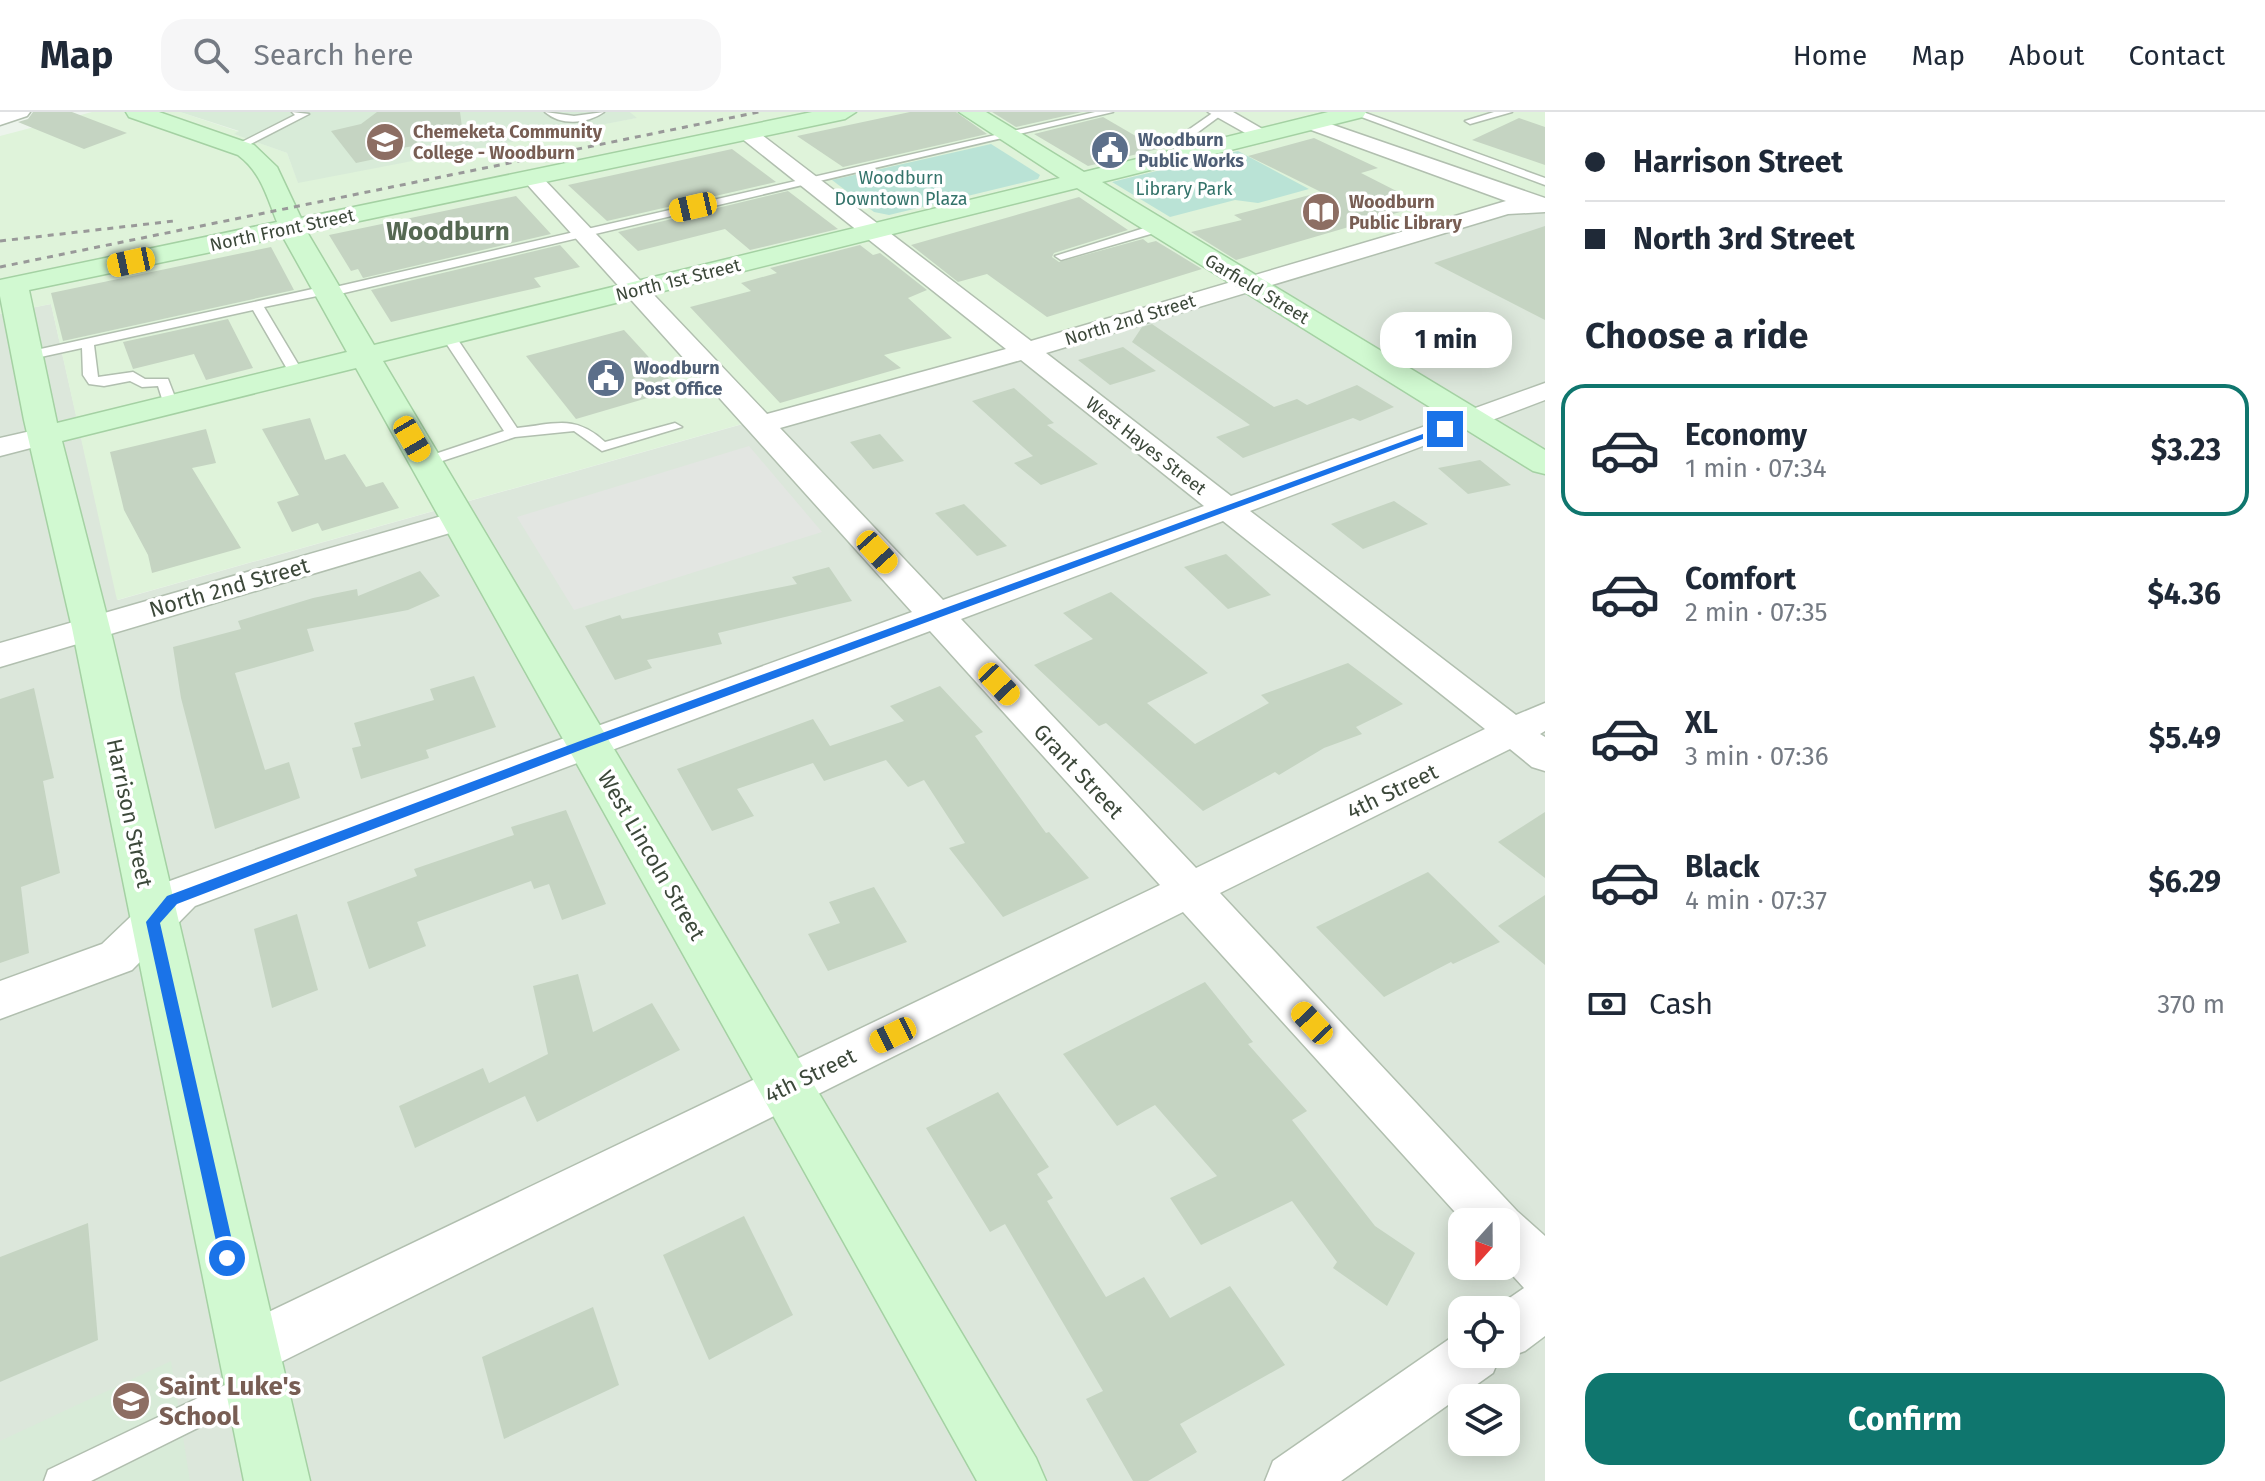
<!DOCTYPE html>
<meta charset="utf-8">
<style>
:root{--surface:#fff;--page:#f6f6f7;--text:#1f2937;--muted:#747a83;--line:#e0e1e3;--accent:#0f766e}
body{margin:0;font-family:"Fira Sans",sans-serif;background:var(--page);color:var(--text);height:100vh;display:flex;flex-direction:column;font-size:30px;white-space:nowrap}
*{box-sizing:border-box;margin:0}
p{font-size:26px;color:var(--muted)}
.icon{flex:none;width:44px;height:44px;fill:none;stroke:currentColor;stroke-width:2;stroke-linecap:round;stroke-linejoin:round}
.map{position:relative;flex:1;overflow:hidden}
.details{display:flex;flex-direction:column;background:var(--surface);width:720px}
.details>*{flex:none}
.guide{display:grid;align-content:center;height:176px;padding:0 40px;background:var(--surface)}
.needle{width:52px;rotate:201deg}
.controls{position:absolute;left:1448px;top:1096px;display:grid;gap:16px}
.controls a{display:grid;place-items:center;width:72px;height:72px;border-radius:16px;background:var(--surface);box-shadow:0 4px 20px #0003;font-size:40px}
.end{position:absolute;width:36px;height:36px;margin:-18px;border:10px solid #1a73e8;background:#fff;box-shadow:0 0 0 4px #fff}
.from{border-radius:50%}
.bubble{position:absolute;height:56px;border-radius:24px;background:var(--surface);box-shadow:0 4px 20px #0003;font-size:26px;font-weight:700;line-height:56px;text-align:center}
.car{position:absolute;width:24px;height:48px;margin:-24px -12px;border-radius:10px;box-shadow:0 0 6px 2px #0007;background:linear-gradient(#f5c518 24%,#345 0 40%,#f5c518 0 76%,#345 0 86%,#f5c518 0)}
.guide b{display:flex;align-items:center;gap:28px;height:76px;font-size:30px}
.guide b+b{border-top:2px solid var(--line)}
.guide i{width:20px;height:20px;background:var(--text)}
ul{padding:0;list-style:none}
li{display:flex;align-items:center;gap:24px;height:132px;margin:0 16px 12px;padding:0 24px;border:4px solid transparent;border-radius:24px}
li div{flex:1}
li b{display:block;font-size:30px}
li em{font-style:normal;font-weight:700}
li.selected{border-color:var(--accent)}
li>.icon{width:72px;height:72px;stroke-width:1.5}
h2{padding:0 40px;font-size:36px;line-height:96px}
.pay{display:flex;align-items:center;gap:20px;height:88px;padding:0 40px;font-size:30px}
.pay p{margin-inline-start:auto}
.cta{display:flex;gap:16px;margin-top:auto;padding:16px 40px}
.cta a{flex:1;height:92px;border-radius:24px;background:var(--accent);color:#fff;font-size:32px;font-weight:700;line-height:92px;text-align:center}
header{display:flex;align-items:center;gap:48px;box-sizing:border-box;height:112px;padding:0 40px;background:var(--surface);border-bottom:2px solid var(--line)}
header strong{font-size:38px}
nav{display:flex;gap:44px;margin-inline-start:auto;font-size:28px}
.search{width:560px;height:72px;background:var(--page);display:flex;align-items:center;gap:20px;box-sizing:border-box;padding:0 28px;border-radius:24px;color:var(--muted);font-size:30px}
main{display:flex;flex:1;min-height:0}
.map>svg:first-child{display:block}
.residential{fill:#dce7db;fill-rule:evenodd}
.commercial{fill:#dff3da}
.education{fill:#d8ebd8}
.green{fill:#bae3d6}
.parking{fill:#e3e6e2}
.building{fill:#c5d4c2}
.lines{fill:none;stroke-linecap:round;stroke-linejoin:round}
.lane-casing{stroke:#b1bfaf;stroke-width:3}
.street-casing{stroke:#b1bfaf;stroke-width:3}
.secondary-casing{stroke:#a4d1a3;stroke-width:3}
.lane{fill:#fff;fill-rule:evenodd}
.street{fill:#fff;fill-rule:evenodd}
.secondary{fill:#d1f9d1;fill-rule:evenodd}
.rail{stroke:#999;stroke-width:3;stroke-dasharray:6 6;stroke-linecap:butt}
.route{fill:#1a73e8}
.labels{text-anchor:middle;stroke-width:7;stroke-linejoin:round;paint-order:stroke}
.far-education-label{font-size:18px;font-weight:bold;fill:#785e54;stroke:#fff;text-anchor:start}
.far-service-label{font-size:18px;font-weight:bold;fill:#4e5e75;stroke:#fff;text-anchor:start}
.far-park-label{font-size:18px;fill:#33736a;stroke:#fff}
.far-street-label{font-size:18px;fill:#3c483a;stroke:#fff}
.street-label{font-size:22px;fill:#3c483a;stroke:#fff}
.far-district-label{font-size:26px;font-weight:bold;fill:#566953;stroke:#fff}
.near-education-label{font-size:26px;font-weight:bold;fill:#785e54;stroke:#fff;text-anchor:start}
</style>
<header>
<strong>Map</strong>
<div class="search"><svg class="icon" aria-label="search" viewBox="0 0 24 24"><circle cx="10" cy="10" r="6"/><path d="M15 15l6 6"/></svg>Search here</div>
<nav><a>Home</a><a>Map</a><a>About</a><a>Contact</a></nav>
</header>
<main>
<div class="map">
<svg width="1545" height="1369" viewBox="0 0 1545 1369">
<rect width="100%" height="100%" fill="#ecf4ec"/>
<path class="residential" d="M1545,86V1369H0V202L51,192L118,488ZM1462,1110H1506V1154H1462ZM1462,1198H1506V1242H1462ZM1462,1286H1506V1330H1462Z"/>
<polygon class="commercial" points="92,0 180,0 240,20 235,22 287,41 298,70 636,6 630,0 1545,0 1545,86 117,488 51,192 0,202 0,24"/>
<g class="education">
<polygon points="180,0 630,0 637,6 298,71 287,41 234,22 239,19"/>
<polygon points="171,1249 190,1369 0,1369 0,1329"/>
</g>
<g class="green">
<polygon points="991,32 1040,63 1038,67 889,103 874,100 832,68"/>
<polygon points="1238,39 1309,77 1258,91 1235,88 1170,105 1112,70"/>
</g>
<polygon class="parking" points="749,334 822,420 574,498 517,405"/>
<g class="building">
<polygon points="33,0 72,0 127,21 84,37 18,10 28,7"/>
<polygon points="377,0 460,0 462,15 413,24 419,33 391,38 394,43 356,51 331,19 361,12"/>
<polygon points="910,0 956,0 987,22 843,55 797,24"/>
<polygon points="992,0 1082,0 1016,15"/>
<polygon points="1103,5 1158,37 1088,54 1034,22"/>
<polygon points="1519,6 1545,15 1545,53 1472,28"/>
<polygon points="1314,26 1378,56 1361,61 1424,93 1236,148 1191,120 1242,108 1234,103 1321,80 1248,44"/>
<polygon points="732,37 776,70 607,109 568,73"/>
<polygon points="788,79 838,117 750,138 725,117 638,139 618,120"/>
<polygon points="516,84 551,122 363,166 358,157 351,159 329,123"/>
<polygon points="1079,85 1128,118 1054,141 1052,145 1059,150 1143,127 1148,131 1156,129 1202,157 1047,205 987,162 958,170 911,133"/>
<polygon points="1545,114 1545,208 1434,151"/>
<polygon points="560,133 580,155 534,166 541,175 510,182 391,210 371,178"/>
<polygon points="860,133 873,143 880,141 927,178 908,186 952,226 884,243 901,256 780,291 690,195 751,179 741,171 777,161 770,156"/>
<polygon points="271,135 294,178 63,229 51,181"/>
<polygon points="228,207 253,256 206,268 194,242 133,257 123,230"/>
<polygon points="1152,212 1274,295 1297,287 1307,293 1357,273 1394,295 1360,309 1353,306 1243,346 1216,325 1250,313 1132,230 1142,215"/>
<polygon points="624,218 678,277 576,307 526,244"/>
<polygon points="1123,235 1156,259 1110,273 1078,248"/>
<polygon points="1014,276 1054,311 1047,313 1098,352 1041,373 1014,351 1033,344 972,289"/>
<polygon points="310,306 325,348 345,342 366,375 383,370 399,396 322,419 318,411 292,420 277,390 299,383 262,317"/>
<polygon points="206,317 216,351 192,356 241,436 152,461 148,443 124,398 110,340"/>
<polygon points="880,322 904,349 873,357 850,330"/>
<polygon points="1480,348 1511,373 1468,382 1438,356"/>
<polygon points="1394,389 1428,412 1363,437 1331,412"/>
<polygon points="964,392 1007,434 977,444 935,401"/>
<polygon points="1226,442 1271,483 1228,497 1184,455"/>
<polygon points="829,455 852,489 718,521 722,532 647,548 652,556 615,568 585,514 620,503 622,507 797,472 792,465"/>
<polygon points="420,459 440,484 408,498 307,517 314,539 235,561 265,658 289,650 300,686 215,717 181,586 173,535 241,517 238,509 313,486 357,477 358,484"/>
<polygon points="1111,480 1208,561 1147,591 1195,632 1269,591 1261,583 1348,551 1403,592 1356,615 1362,622 1324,636 1279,663 1275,660 1203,699 1106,611 1099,614 1034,553 1093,527 1063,501"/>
<polygon points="474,564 496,615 426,638 429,646 361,667 352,636 361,634 354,611 434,588 430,577"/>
<polygon points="940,574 983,620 975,624 1046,721 1049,720 1089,766 1003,805 949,736 965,731 924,668 908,675 886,648 824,669 813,651 737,677 754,704 712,719 677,657 813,607 830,634 904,609 890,594"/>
<polygon points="34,576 54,666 43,669 60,761 21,775 29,841 0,851 0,587"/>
<polygon points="566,698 606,792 562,808 549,772 534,777 531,769 417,810 426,834 369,857 347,790 417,764 414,757 514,723 511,715"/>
<polygon points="1545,700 1545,766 1498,730"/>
<polygon points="1428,760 1500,830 1453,852 1451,850 1384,885 1316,815"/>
<polygon points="874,775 907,830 828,859 808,822 840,811 829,790"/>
<polygon points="1545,783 1545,853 1498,814"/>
<polygon points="297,802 318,878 272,896 254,817"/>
<polygon points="578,862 593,920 652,891 680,938 537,1010 525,984 415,1036 399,994 483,956 489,971 548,942 533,874"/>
<polygon points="1205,870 1253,930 1248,932 1307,999 1292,1008 1375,1114 1415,1141 1387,1194 1333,1156 1337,1150 1292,1089 1201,1133 1170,1086 1217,1064 1155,993 1117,1014 1063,942"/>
<polygon points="998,980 1049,1055 1037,1062 1053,1086 1047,1089 1106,1185 1144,1165 1170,1206 1230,1174 1285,1253 1180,1312 1197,1340 1148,1369 1133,1369 1086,1287 1103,1279 1005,1112 990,1120 926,1016"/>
<polygon points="744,1104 793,1203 709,1248 663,1143"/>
<polygon points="88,1111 98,1228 0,1270 0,1145"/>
<polygon points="593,1195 619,1273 504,1327 482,1245"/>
</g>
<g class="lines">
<g class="lane-casing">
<g id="lane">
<polygon points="292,0 309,2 241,37 232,35 295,3"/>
<path d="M545,0L574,4L604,0C587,12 561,14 545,0Z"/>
<polygon points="1095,0 1113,0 327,185 322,183 264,195 304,262 297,266 290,262 253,198 94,233 98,265 133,260 145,267 168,267 178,293 171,297 164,293 158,274 142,275 130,269 104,274 89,272 83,263 82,236 27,248 20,244 27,240 326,174 331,176"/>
<polygon points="1214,0 1224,1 1182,32 1191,40 1191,44 1183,44 1171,34 1171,30"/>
<polygon points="1348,0 1363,0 1545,66 1545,73"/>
<polygon points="1494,0 1512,0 1470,12 1465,9"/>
<polygon points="1157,112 1163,116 1161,119 1061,148 1055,144"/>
<path d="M449,221L454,222L517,316C555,312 575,302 605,330L675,311L682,315L602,339L574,319L515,325L430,353H420V347L504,319L442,225Z"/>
<polygon points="252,1260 262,1264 266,1274 262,1284 91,1369 44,1369 48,1358"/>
</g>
</g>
<g class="street-casing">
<g id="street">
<polygon points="0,0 30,0 27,4 0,13"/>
<polygon points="1208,0 1233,0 1273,23 1270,27 1256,27"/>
<path d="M1310,5L1545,86V100L1508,102L1046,241L1231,384L1545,271V288L1250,399L1516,603L1545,591V619L1540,622L1545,625V659L1532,655L1510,637L1220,781L1517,1099L1545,1124V1224L1525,1239L1506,1246L1500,1244L1493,1261L1341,1369H1265L1273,1349L1455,1223L1462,1220V1242H1506V1198H1492L1524,1176L1504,1154L1506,1110H1464L1183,800L267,1257L248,1265L229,1257L221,1238L229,1219L1160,773L930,519L195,794L132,858L0,907V869L102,832L167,770L912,500L525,70L521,66L525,62H539L767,302L1006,237L740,25L737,21L740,17H754L1031,229L1506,89L1303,15L1300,11L1303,7ZM1021,248L1204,394L943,488L780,316ZM1223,409L1485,617L1196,756L961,507Z"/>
<polygon points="44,316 54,318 58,324 54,330 0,344 0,326"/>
<polygon points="459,399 470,401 474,408 470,415 0,555 0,531"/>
</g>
</g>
<g class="secondary-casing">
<path id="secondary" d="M126,0H159L254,33L277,55L301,106L812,0H856L845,7L307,120L374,233L1060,66L959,0H986L1084,60L1328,0H1366L1363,5L1102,70L1545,338V362L1533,359L1077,76L383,249L1036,1346L1046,1369H977L356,256L62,329L110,516L310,1369H244L72,516L24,308L0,184V168L277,110C267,85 261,60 238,43L129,5ZM283,125L347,240L57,311L29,178Z"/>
</g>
<use href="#lane" class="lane"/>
<use href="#street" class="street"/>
<use href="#secondary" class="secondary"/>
<g class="rail">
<polyline points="0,129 174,109"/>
<polyline points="0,155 759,0"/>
</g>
</g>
<polygon class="route" points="1442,315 1450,317 591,634 177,792 160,811 236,1146 234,1152 227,1155 221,1152 146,810 167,784 583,628"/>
<defs>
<g id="university-disc" transform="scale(2)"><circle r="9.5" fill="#8d6e63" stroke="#fff"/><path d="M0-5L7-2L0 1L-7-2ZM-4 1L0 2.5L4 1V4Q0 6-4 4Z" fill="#fff"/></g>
<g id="civic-disc" transform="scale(2)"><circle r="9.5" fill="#5c6f8a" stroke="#fff"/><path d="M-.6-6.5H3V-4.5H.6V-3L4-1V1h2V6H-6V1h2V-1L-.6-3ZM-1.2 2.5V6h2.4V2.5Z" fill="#fff"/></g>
<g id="library-disc" transform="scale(2)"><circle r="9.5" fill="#8d6e63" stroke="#fff"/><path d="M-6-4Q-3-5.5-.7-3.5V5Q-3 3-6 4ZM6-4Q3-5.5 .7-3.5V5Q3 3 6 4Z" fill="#fff"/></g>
<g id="school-disc" transform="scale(2)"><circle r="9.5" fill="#8d6e63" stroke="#fff"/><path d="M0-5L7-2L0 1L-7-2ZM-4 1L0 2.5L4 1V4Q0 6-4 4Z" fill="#fff"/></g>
</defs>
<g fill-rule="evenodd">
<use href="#university-disc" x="385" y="30"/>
<use href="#civic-disc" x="1110" y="38"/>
<use href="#library-disc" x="1321" y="100"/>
<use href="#civic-disc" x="606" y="266"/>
<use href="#school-disc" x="131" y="1289"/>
</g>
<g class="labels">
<g class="far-education-label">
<text x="413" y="26">Chemeketa Community<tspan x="413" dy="21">College - Woodburn</tspan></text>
<text x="1349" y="96">Woodburn<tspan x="1349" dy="21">Public Library</tspan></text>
</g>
<g class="far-service-label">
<text x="1138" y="34">Woodburn<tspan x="1138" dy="21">Public Works</tspan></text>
<text x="634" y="262">Woodburn<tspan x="634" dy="21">Post Office</tspan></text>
</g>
<g class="far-park-label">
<text x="901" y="72">Woodburn<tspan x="901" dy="21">Downtown Plaza</tspan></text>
<text x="1184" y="83">Library Park</text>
</g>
<g class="far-street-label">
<text transform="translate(282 118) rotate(-12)" y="6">North Front Street</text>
<text transform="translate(678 168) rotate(-14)" y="6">North 1st Street</text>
<text transform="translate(1257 177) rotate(31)" y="6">Garfield Street</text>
<text transform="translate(1130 208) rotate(-17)" y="6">North 2nd Street</text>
<text transform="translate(1146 334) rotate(38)" y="6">West Hayes Street</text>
</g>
<g class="street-label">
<text transform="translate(229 475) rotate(-16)" y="8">North 2nd Street</text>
<text transform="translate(1079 659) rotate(47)" y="8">Grant Street</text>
<text transform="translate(1392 679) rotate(-26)" y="8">4th Street</text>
<text transform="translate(130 701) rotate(78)" y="8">Harrison Street</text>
<text transform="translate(652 743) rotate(60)" y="8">West Lincoln Street</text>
<text transform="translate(810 963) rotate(-26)" y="8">4th Street</text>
</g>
<g class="far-district-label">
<text x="448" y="128">Woodburn</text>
</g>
<g class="near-education-label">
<text x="159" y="1283">Saint Luke's<tspan x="159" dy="30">School</tspan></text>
</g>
</g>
</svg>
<div class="controls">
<a><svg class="needle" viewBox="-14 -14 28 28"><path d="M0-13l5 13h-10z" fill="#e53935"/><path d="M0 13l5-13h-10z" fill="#747a83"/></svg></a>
<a><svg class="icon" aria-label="locate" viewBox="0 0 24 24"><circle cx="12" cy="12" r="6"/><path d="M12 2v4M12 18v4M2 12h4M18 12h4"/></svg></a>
<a><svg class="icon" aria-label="layers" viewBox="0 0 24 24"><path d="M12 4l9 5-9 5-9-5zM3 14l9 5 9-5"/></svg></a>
</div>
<i class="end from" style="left:227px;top:1146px"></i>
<i class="end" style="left:1445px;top:317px"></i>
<div class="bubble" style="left:1380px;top:200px;width:132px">1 min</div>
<i class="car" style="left:693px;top:95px;rotate:257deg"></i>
<i class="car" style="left:131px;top:150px;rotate:258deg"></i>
<i class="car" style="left:412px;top:327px;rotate:150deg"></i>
<i class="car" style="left:877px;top:440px;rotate:138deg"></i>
<i class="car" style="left:999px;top:572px;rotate:137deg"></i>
<i class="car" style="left:1312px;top:911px;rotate:317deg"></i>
<i class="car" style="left:893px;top:923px;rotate:244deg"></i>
</div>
<section class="details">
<div class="guide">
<b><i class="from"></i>Harrison Street</b>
<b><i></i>North 3rd Street</b>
</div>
<h2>Choose a ride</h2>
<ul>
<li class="selected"><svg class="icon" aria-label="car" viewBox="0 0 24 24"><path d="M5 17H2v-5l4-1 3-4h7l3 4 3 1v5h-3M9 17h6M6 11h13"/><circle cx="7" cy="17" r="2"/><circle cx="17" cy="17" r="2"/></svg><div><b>Economy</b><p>1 min · 07:34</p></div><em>$3.23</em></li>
<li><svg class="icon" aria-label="car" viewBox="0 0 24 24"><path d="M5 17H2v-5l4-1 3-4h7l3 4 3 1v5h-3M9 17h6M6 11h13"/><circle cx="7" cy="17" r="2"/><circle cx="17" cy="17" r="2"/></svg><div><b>Comfort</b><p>2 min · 07:35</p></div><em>$4.36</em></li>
<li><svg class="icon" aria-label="car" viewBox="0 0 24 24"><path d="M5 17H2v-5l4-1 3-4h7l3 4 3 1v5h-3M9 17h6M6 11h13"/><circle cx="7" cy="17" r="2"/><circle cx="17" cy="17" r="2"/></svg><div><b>XL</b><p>3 min · 07:36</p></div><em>$5.49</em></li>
<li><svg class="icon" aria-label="car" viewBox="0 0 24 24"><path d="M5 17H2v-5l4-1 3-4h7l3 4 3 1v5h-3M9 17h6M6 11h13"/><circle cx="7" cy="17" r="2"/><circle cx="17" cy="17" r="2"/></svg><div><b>Black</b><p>4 min · 07:37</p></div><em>$6.29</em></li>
</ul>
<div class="pay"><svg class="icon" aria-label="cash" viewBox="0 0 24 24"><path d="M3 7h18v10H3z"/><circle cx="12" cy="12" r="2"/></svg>Cash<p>370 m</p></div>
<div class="cta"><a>Confirm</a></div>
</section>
</main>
